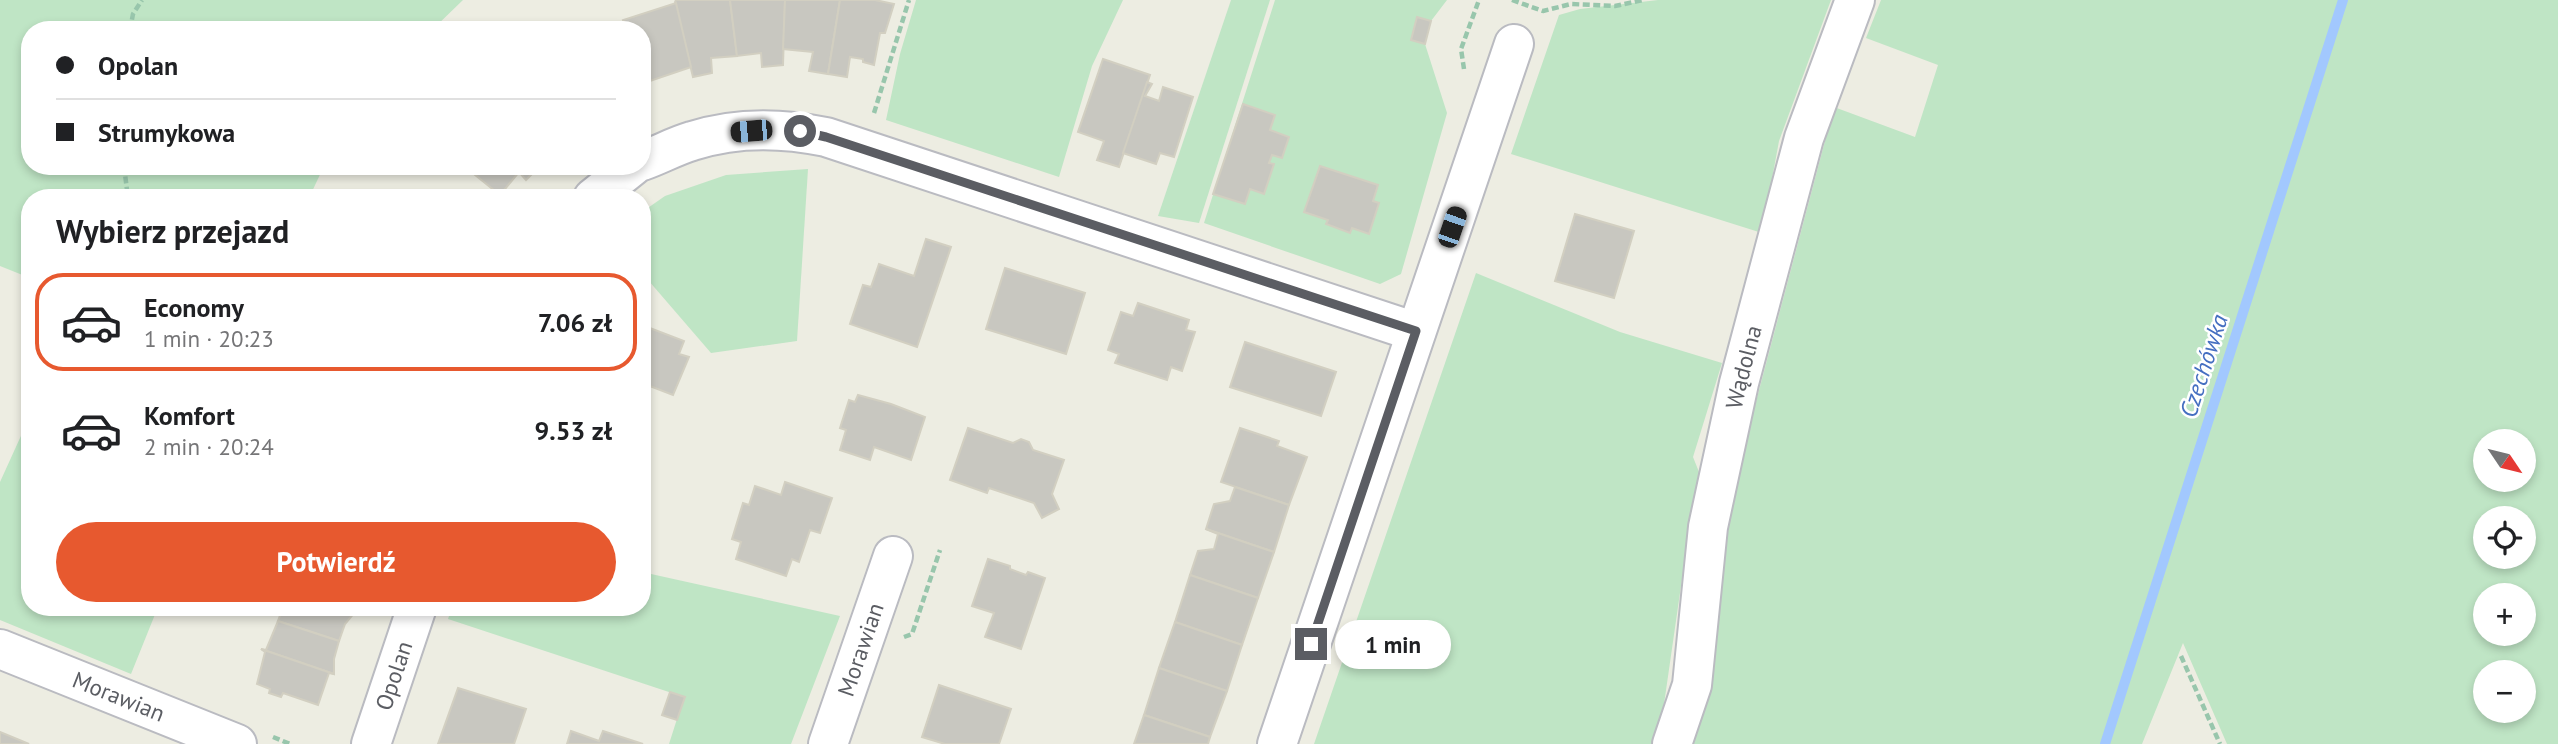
<!DOCTYPE html>
<html lang="pl">
<meta charset="utf-8">
<style>
:root{--surface:#fff;--page:#f6f6f6;--text:#202124;--muted:#757577;--line:#e0e0e0;--accent:#e7592f}
body{margin:0;font-family:"PT Sans",sans-serif;background:var(--page);color:var(--text);height:100vh;display:flex;flex-direction:column;font-size:26px;white-space:nowrap}
*{box-sizing:border-box;margin:0}
p{font-size:23px;color:var(--muted)}
.icon{flex:none;width:38px;height:38px;fill:none;stroke:currentColor;stroke-width:2;stroke-linecap:round;stroke-linejoin:round}
.map{position:relative;flex:1;overflow:hidden}
.drawer{position:absolute;left:21px;top:189px;width:630px;height:427px;display:flex;flex-direction:column;background:var(--surface);border-radius:28px;box-shadow:0 4px 10px #0003}
.drawer>*{flex:none}
.banner{position:absolute;left:21px;top:21px;width:630px;height:154px;border-radius:28px;box-shadow:0 4px 10px #0003;display:grid;align-content:center;height:154px;padding:0 35px;background:var(--surface)}
.needle{width:46px;rotate:125deg}
.tools{position:absolute;left:2473px;top:429px;display:grid;gap:14px}
.tools a{display:grid;place-items:center;width:63px;height:63px;border-radius:50%;background:var(--surface);box-shadow:0 4px 10px #0003;font-size:35px}
.end{position:absolute;width:32px;height:32px;margin:-16px;border:9px solid #5b5d63;background:#fff;box-shadow:0 0 0 4px #fff}
.from{border-radius:50%}
.bubble{position:absolute;height:49px;border-radius:24px;background:var(--surface);box-shadow:0 4px 10px #0003;font-size:23px;font-weight:700;line-height:49px;text-align:center}
.car{position:absolute;width:21px;height:42px;margin:-21px -10px;border-radius:9px;box-shadow:0 0 5px 2px #0007;background:linear-gradient(#222 24%,#8ab4d8 0 40%,#222 0 76%,#8ab4d8 0 86%,#222 0)}
.banner b{display:flex;align-items:center;gap:24px;height:66px;font-size:26px}
.banner b+b{border-top:2px solid var(--line)}
.banner i{width:18px;height:18px;background:var(--text)}
ul{padding:0;list-style:none}
li{display:flex;align-items:center;gap:21px;height:98px;margin:0 14px 10px;padding:0 21px;border:4px solid transparent;border-radius:28px}
li div{flex:1}
li b{display:block;font-size:26px}
li em{font-style:normal;font-weight:700}
li.selected{border-color:var(--accent)}
li>.icon{width:63px;height:63px;stroke-width:1.5}
h2{padding:0 35px;font-size:32px;line-height:84px}
.primary-button{display:flex;gap:14px;margin-top:auto;padding:14px 35px}
.primary-button a{flex:1;height:80px;border-radius:42px;background:var(--accent);color:#fff;font-size:28px;font-weight:700;line-height:80px;text-align:center}
.map>svg:first-child{display:block}
.green{fill:#bfe5c5;fill-rule:evenodd}
.lines{fill:none;stroke-linecap:round;stroke-linejoin:round}
.stream{stroke:#a2c8fe;stroke-width:10}
.building{fill:#c8c7c0;stroke:#d2cfc1;stroke-width:2}
.minor-casing{stroke:#babbc1;stroke-width:42}
.path{stroke:#98c6ac;stroke-width:4.5;stroke-dasharray:7 3.5;stroke-linecap:butt}
.minor{stroke:#fff;stroke-width:38}
.route{stroke:#5b5d63;stroke-width:9}
.labels{text-anchor:middle;stroke-width:5;stroke-linejoin:round;paint-order:stroke}
.street-label{font-size:23px;fill:#5b5d63;stroke:#fff}
.water-label{font-size:24px;font-style:italic;fill:#456fc1;stroke:#fff}
</style>
<div class="map">
<svg width="2558" height="744" viewBox="0 0 2558 744">
<rect width="100%" height="100%" fill="#edede2"/>
<g class="green">
<polygon points="0,0 463,0 432,30 30,30 30,166 324,166 309,198 30,198 30,278 0,266"/>
<polygon points="916,0 1123,0 1092,66 1059,177 886,120 900,54"/>
<polygon points="1231,0 1270,0 1199,223 1158,216"/>
<polygon points="1275,0 1447,0 1431,21 1417,17 1411,39 1425,44 1447,113 1401,274 1380,284 1204,223"/>
<polygon points="1658,0 1831,0 1779,141 1762,233 1511,154 1559,15 1580,9"/>
<path d="M1881,0H2558V744H2227L2183,643L2142,744H1691L1731,496L1834,107L1915,137L1938,65L1866,38ZM2485,441H2524V480H2485ZM2485,518H2524V556H2485ZM2485,595H2524V634H2485ZM2485,672H2524V710H2485Z"/>
<polygon points="808,169 797,341 711,353 642,273 642,212 665,196 726,175"/>
<polygon points="1476,273 1620,332 1722,363 1693,457 1701,477 1682,579 1661,725 1655,744 1314,744"/>
<polygon points="30,416 30,607 158,607 131,674 0,620 0,482"/>
<polygon points="642,572 840,616 791,744 669,744 684,697 448,619 452,607 642,607"/>
</g>
<g class="lines">
<polyline class="stream" points="2105,744 2343,0"/>
</g>
<g class="building">
<polygon points="676,0 730,0 737,56 711,58 712,73 693,77 675,2"/>
<polygon points="730,0 785,0 783,65 762,67 761,53 737,56"/>
<polygon points="785,0 840,0 828,74 809,71 813,52 783,49"/>
<polygon points="840,0 875,0 894,4 885,33 880,33 874,65 863,62 863,59 850,57 847,77 828,74"/>
<polygon points="676,3 691,67 647,82 642,69 642,30 627,30 623,20"/>
<polygon points="1417,17 1431,21 1425,44 1411,40"/>
<polygon points="1103,59 1150,75 1119,167 1097,160 1104,141 1078,132"/>
<polygon points="1147,82 1152,84 1145,96 1159,101 1163,87 1193,97 1174,157 1160,153 1156,164 1123,153"/>
<polygon points="1243,104 1275,115 1270,130 1289,137 1282,158 1272,155 1269,163 1274,164 1264,194 1250,189 1245,204 1213,194"/>
<polygon points="464,166 540,166 526,180 519,172 500,195"/>
<polygon points="1320,166 1378,185 1373,201 1379,203 1369,234 1352,228 1350,233 1326,224 1328,220 1304,212"/>
<polygon points="1575,214 1634,231 1614,298 1555,281"/>
<polygon points="926,239 951,247 917,347 850,324 863,285 871,287 879,264 914,276"/>
<polygon points="1005,268 1085,293 1066,354 986,329"/>
<polygon points="1138,303 1189,320 1186,330 1195,332 1182,371 1171,367 1167,380 1115,363 1119,354 1108,350 1121,312 1133,316"/>
<polygon points="642,325 684,341 679,354 689,357 673,395 642,383"/>
<polygon points="1245,342 1336,372 1321,416 1230,387"/>
<polygon points="858,395 891,404 925,417 911,460 874,447 870,460 840,450 846,430 840,428 849,400 855,402"/>
<polygon points="968,428 1013,443 1021,439 1029,442 1033,450 1064,460 1052,494 1059,509 1042,518 1034,503 989,488 987,493 950,480"/>
<polygon points="1240,428 1279,441 1277,446 1307,457 1289,505 1221,482"/>
<polygon points="785,482 832,498 820,533 810,530 799,562 792,559 786,576 736,559 741,542 732,539 743,503 749,505 755,486 781,495"/>
<polygon points="1235,487 1289,505 1274,552 1206,529 1214,504 1230,501"/>
<polygon points="1206,529 1274,552 1258,598 1190,575 1198,551 1214,549 1218,534"/>
<polygon points="988,559 1010,566 1010,569 1026,575 1028,572 1045,578 1021,649 985,637 994,613 972,606"/>
<polygon points="1190,575 1258,598 1242,645 1175,622"/>
<polygon points="283,607 339,607 355,612 345,624 339,641 278,621"/>
<polygon points="278,621 339,641 334,659 334,674 261,649 266,650"/>
<polygon points="1175,622 1242,645 1227,691 1159,668"/>
<polygon points="261,649 334,674 329,673 318,705 283,693 281,697 269,693 270,689 257,684 265,652"/>
<polygon points="1159,668 1227,691 1210,737 1144,715"/>
<polygon points="939,685 1011,709 999,744 945,744 922,737"/>
<polygon points="458,688 526,709 514,744 438,744"/>
<polygon points="670,692 685,697 677,720 662,715"/>
<polygon points="1144,715 1210,737 1208,744 1134,744"/>
<polygon points="571,731 599,741 603,731 643,744 567,744"/>
<polygon points="0,732 29,744 0,744"/>
</g>
<g class="lines">
<g class="minor-casing">
<g id="minor">
<path d="M642,161C659,155 675,146 692,141C735,127 783,128 826,137L1416,332"/>
<polyline points="593,198 633,166"/>
<path id="s1" d="M0,649L237,744"/>
<path id="s2" d="M371,744L417,607"/>
<path id="s3" d="M828,744L893,556"/>
<polyline points="1277,744 1514,44"/>
<path id="s4" d="M1672,744L1692,685L1708,527L1739,383L1804,138L1855,0"/>
</g>
</g>
<g class="path">
<polyline points="1512,0 1543,11 1571,4 1615,6 1643,0"/>
<polyline points="130,30 133,14 142,0"/>
<polyline points="1464,69 1461,49 1479,0"/>
<polyline points="874,113 909,0"/>
<polyline points="124,166 128,198"/>
<polyline points="904,637 912,634 940,550"/>
<polyline points="2181,656 2220,744"/>
<polyline points="273,737 290,744"/>
</g>
<use href="#minor" class="minor"/>
</g>
<g class="lines">
<polyline class="route" points="800,131 826,137 1416,331 1311,644"/>
</g>
<g class="labels">
<g class="street-label">
<text dy="8" stroke="none"><textPath href="#s4" startOffset="385">Wądolna</textPath></text>
<text dy="8" stroke="none"><textPath href="#s3" startOffset="100">Morawian</textPath></text>
<text dy="8" stroke="none"><textPath href="#s2" startOffset="72">Opolan</textPath></text>
<text dy="8" stroke="none"><textPath href="#s1" startOffset="128">Morawian</textPath></text>
</g>
<g class="water-label">
<text transform="translate(2204 366) rotate(-72)" y="8">Czechówka</text>
</g>
</g>
</svg>
<div class="tools">
<a><svg class="needle" viewBox="-14 -14 28 28"><path d="M0-13l5 13h-10z" fill="#e53935"/><path d="M0 13l5-13h-10z" fill="#757577"/></svg></a>
<a><svg class="icon" aria-label="locate" viewBox="0 0 24 24"><circle cx="12" cy="12" r="6"/><path d="M12 2v4M12 18v4M2 12h4M18 12h4"/></svg></a>
<a>+</a>
<a>−</a>
</div>
<i class="end from" style="left:800px;top:131px"></i>
<i class="end" style="left:1311px;top:644px"></i>
<div class="bubble" style="left:1335px;top:620px;width:116px">1 min</div>
<i class="car" style="left:751px;top:131px;rotate:265deg"></i>
<i class="car" style="left:1452px;top:227px;rotate:19deg"></i>
<div class="banner">
<b><i class="from"></i>Opolan</b>
<b><i></i>Strumykowa</b>
</div>
<section class="drawer">
<h2>Wybierz przejazd</h2>
<ul>
<li class="selected"><svg class="icon" aria-label="car" viewBox="0 0 24 24"><path d="M5 17H2v-5l4-1 3-4h7l3 4 3 1v5h-3M9 17h6M6 11h13"/><circle cx="7" cy="17" r="2"/><circle cx="17" cy="17" r="2"/></svg><div><b>Economy</b><p>1 min · 20:23</p></div><em>7.06 zł</em></li>
<li><svg class="icon" aria-label="car" viewBox="0 0 24 24"><path d="M5 17H2v-5l4-1 3-4h7l3 4 3 1v5h-3M9 17h6M6 11h13"/><circle cx="7" cy="17" r="2"/><circle cx="17" cy="17" r="2"/></svg><div><b>Komfort</b><p>2 min · 20:24</p></div><em>9.53 zł</em></li>
</ul>
<div class="primary-button"><a>Potwierdź</a></div>
</section>
</div>
